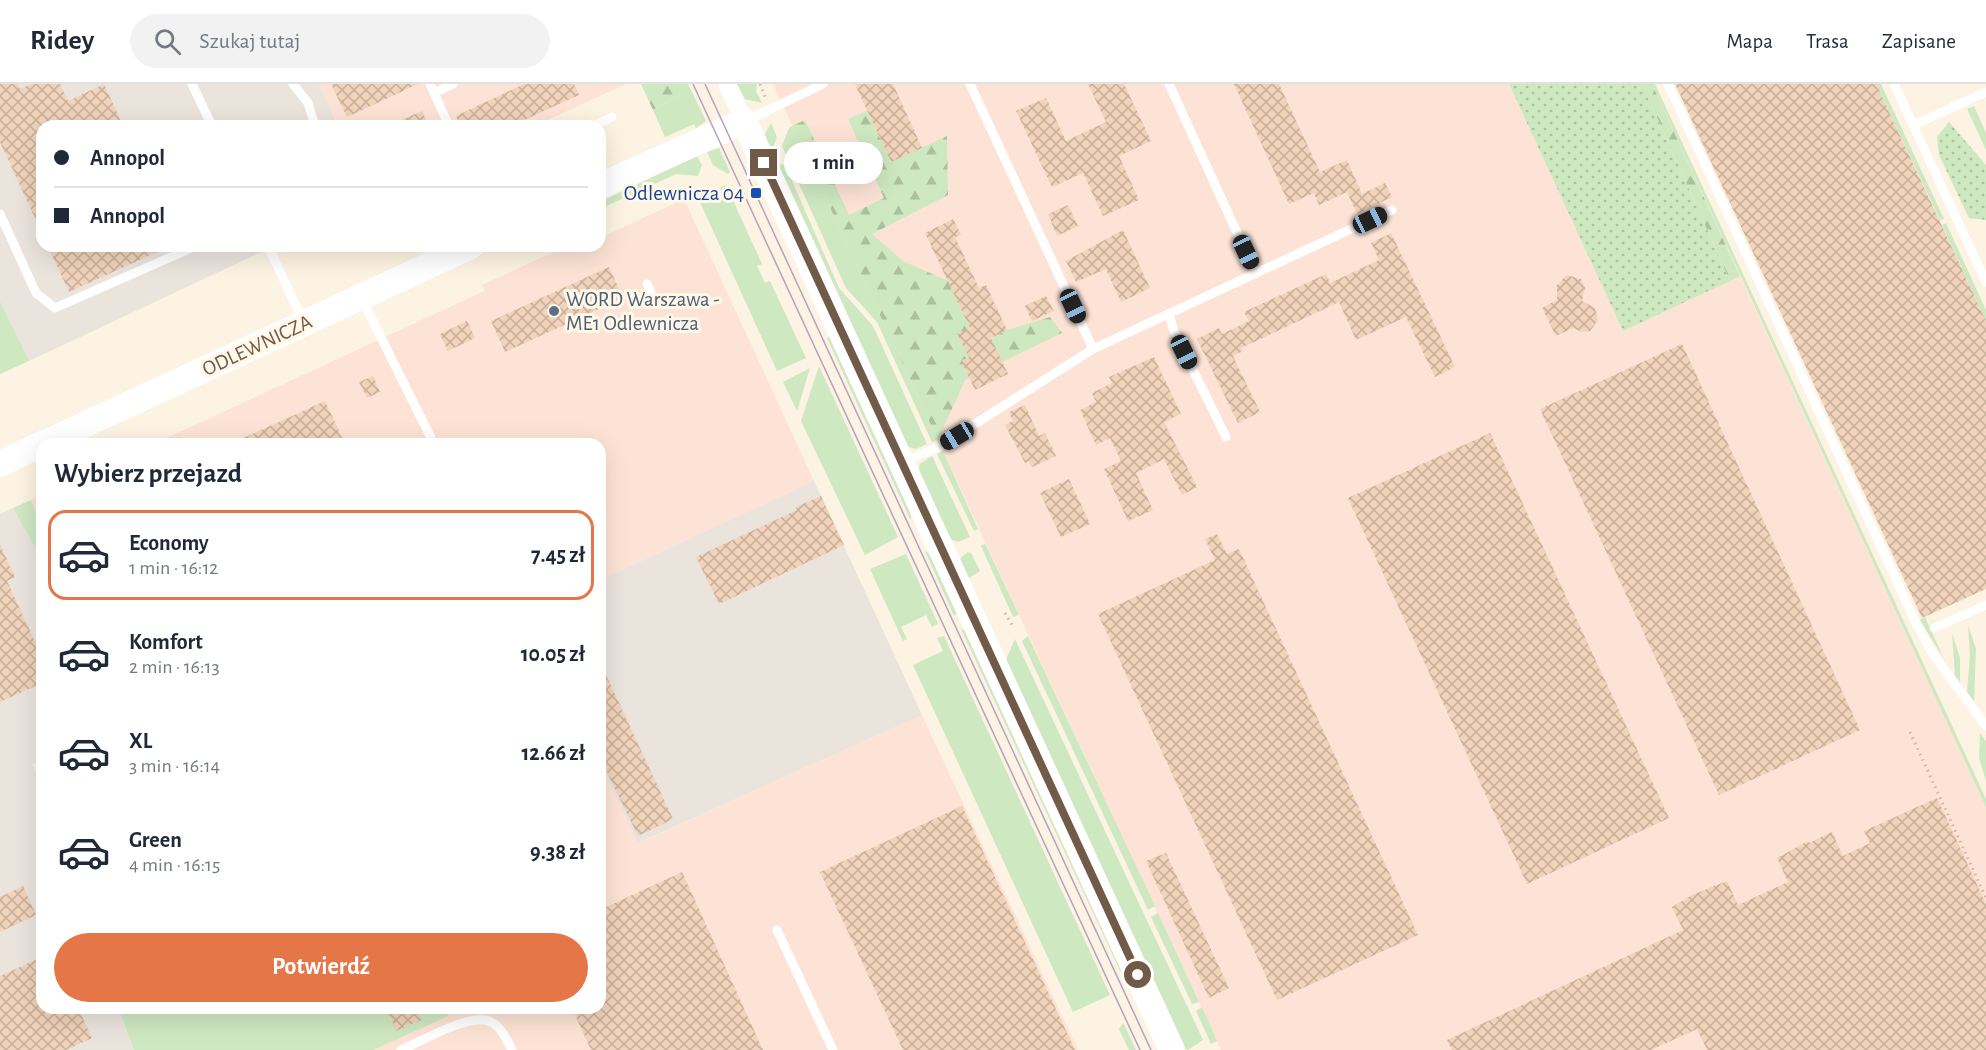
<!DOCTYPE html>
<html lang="pl">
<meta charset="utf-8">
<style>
:root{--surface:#fff;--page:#f2f2f3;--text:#1f2937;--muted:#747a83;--line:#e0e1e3;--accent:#e47648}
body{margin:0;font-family:"Alegreya Sans",sans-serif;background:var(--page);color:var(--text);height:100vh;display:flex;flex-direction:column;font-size:22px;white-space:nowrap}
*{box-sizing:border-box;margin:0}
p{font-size:20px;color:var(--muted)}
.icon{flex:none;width:33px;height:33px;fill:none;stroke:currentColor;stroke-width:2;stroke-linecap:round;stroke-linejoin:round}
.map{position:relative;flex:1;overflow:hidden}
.panel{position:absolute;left:36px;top:354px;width:570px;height:576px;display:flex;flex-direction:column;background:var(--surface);border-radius:18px;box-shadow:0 6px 24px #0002}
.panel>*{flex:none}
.guide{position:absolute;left:36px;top:36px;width:570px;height:132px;border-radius:18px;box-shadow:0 6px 24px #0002;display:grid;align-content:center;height:132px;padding:0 18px;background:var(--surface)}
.end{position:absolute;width:27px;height:27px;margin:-14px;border:8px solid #725a49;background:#fff;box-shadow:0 0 0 3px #fff}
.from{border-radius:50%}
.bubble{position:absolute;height:42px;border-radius:21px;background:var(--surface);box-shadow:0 6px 24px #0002;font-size:20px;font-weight:600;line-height:42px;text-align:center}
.car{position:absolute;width:18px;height:36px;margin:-18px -9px;border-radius:8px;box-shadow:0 0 4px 2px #0007;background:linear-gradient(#222 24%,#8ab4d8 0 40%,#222 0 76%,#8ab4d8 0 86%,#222 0)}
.guide b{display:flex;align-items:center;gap:21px;height:57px;font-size:22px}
.guide b+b{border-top:2px solid var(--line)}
.guide i{width:15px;height:15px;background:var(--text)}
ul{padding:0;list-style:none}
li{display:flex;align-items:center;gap:18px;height:90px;margin:0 12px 9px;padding:0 6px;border:3px solid transparent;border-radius:18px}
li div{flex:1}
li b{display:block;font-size:22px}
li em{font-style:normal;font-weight:600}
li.on{border-color:var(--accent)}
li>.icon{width:54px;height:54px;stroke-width:1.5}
h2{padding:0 18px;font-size:27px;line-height:72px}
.primary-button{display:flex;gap:12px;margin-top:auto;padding:12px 18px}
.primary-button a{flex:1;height:69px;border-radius:36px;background:var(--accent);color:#fff;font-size:24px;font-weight:600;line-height:69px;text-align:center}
header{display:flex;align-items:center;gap:36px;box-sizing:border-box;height:84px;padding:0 30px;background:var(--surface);border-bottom:2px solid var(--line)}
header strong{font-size:28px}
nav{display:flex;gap:33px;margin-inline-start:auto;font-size:21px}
.search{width:420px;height:54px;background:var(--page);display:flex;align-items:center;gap:15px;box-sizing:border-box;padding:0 21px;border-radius:33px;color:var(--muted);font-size:22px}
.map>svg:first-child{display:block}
.commercial{fill:#fce3d5}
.industrial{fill:#eae4dd}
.grass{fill:#cee8c1}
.forest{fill:url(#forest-firs)}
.park{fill:url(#park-dots)}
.building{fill:url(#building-cross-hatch)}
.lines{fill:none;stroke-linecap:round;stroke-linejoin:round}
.path{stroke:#d5b79d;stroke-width:3;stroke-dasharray:1.5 4.5;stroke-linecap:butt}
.lane{stroke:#fff;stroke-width:9}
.street{stroke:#fff;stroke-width:18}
.secondary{stroke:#fff;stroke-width:26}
.tram{stroke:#b6a1c4;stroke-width:1.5}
.route{stroke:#725a49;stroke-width:8}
.transit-dot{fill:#1a4fb4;stroke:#fff7e7;stroke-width:2}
.service-dot{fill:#5c6f8a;stroke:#fff7e7;stroke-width:2}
.labels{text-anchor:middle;stroke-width:6;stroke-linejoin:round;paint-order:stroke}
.transit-label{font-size:21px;fill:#164399;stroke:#fff7e7;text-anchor:end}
.service-label{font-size:21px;fill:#4e5e75;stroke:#fff7e7;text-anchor:start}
.street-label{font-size:21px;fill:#725a49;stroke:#fff7e7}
</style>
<header>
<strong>Ridey</strong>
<div class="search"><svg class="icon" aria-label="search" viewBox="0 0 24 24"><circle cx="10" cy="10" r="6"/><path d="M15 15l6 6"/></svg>Szukaj tutaj</div>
<nav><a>Mapa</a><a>Trasa</a><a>Zapisane</a></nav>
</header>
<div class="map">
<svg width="1986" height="966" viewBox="0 0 1986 966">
<defs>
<pattern id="forest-firs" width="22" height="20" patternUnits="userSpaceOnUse" patternTransform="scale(1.5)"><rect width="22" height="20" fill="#cee8c1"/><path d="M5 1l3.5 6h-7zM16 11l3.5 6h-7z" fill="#acbf9f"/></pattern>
<pattern id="park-dots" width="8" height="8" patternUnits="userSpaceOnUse" patternTransform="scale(1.5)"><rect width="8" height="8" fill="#cee8c1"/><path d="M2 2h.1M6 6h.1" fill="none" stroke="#acbf9f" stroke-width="1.8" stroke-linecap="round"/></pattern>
<pattern id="building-cross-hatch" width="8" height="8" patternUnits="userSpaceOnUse" patternTransform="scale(1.5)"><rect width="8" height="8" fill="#f0d3ba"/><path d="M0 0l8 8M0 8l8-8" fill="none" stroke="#c7ae99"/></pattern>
</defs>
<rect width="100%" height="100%" fill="#fcf3e2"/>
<g class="commercial">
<polygon points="319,0 626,0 535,42 338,42"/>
<polygon points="773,0 1509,0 1623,247 1740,192 1986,723 1986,966 1221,966"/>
<polygon points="684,115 814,397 600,496 600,360 154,360 484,207 482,201 567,162 570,167 582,162 600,162 600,154"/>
<polygon points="39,413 42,419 42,444 31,416"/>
<polygon points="922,631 1078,966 227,966 288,924 600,924 600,678 639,759"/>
</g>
<g class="industrial">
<polygon points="0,0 319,0 338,42 42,42 42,162 274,162 29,277 0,217"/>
<polygon points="814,397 922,631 638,759 600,678 600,496"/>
<polygon points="13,424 37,467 42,484 42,677 32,680 42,701 42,924 114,924 121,931 134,966 0,966 0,430"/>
</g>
<g class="grass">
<polygon points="683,0 688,0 706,37 696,44 694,40 665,53 653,26 678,12"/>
<polygon points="737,0 757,0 756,7 762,19 745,15"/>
<polygon points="1652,0 1655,0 1986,715 1986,723"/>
<polygon points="1876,0 1881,0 1944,135 1940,136"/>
<polygon points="1974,22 1986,49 1986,66 1967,25"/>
<polygon points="771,39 777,53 772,68 764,52"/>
<polygon points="792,42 938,356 932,358 877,238 846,204 782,62 789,44"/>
<polygon points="719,64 730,88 728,90 713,81 707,68"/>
<polygon points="697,72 702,81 698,92 676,90 600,125 600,118"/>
<polygon points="776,79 785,81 839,204 873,242 927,360 916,365 908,363"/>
<polygon points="726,101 762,180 757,182 765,199 770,197 806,274 777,287 699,116 700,112 712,107 716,115 723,112 720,104"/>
<polygon points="1946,139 1986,226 1986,237 1942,141"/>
<polygon points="0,217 29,277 0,290"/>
<polygon points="834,251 910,422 911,437 827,254"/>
<polygon points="819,282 898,453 865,471 801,337"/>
<polygon points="810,284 797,327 783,298"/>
<polygon points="943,367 978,445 974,447 937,370"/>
<polygon points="932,372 970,453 958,458 947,454 918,389 920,380"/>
<polygon points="31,416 42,444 42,484 37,467 13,424"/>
<polygon points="985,459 1019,531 1013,533 981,462"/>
<polygon points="925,467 930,470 958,529 954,532"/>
<polygon points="968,468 971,469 980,487 969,494 960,475"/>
<polygon points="906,470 938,540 932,543 926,531 901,543 907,555 903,557 870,485"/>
<polygon points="1925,533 1944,575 1920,536"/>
<polygon points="1968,541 1976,565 1974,617 1967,608 1970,571"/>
<polygon points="961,545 968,548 1122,882 1122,891"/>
<polygon points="1952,549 1960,574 1960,598 1955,592"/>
<polygon points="944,552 1110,911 1073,928 913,581 943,567 937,554"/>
<polygon points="1028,552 1155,822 1148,826 1022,557"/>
<polygon points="1015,555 1203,956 1188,966 1181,963 1007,582 1007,573"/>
<polygon points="1980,649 1986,657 1986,697 1979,674"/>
<polygon points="1158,829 1199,918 1192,920 1151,833"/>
<polygon points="1202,923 1217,957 1211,960 1196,927"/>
<polygon points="114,924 450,924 448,932 373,966 134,966 121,931"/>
<polygon points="1123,939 1125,942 1136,966 1129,966 1119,945"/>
</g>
<g class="forest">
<polygon points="641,0 683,0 678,12 653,26"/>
<polygon points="1642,0 1652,0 1740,192 1730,197"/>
<polygon points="867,27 891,78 947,52 948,111 872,150 903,177 948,197 970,244 958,250 965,266 1007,246 1050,233 1062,249 965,296 938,356 792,42 805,36 849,131 884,114 848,35"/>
</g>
<g class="park">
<polygon points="1509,0 1642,0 1730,197 1623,247"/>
<polygon points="1949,38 1986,81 1986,136 1969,134 1939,71 1937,53"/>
</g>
<g class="building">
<polygon points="0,0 18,0 20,5 31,0 60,0 68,17 104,0 123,42 42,42 42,149 0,58"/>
<polygon points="331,0 418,0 347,33"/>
<polygon points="524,0 574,0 579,11 511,42 460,42 456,32"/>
<polygon points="855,0 893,0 922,64 891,78"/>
<polygon points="1088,0 1124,0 1151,57 1119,72 1139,116 1103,132 1083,89 1052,103 1016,27 1046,14 1066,57 1106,38"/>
<polygon points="1234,0 1279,0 1320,88 1347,76 1362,110 1385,99 1392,113 1357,130 1347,108 1319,121 1314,109 1289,120"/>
<polygon points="1675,0 1876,0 1986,237 1986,505 1922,534"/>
<polygon points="422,27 429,42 388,42"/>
<polygon points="1068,121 1078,142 1057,152 1048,130"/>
<polygon points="953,135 961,151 955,153 979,204 986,201 1007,246 991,254 1008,290 975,306 961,277 969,273 957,250 970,244 925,149"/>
<polygon points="1123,146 1150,204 1121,218 1106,185 1076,198 1066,177"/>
<polygon points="1391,149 1455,283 1435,293 1406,233 1356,256 1339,218 1241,264 1243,267 1233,272 1260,328 1238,339 1197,255 1219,244 1222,250 1249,237 1244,228 1326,190 1330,199 1379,176 1371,159"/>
<polygon points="48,162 170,162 69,208"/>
<polygon points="609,183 623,214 505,268 491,237"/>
<polygon points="1567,191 1581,195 1585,204 1582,217 1595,224 1598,236 1590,247 1582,248 1573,244 1556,252 1542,224 1557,216 1557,201"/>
<polygon points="1046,212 1054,227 1032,237 1025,222"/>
<polygon points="467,237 475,254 448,267 440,250"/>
<polygon points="1682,260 1860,646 1719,711 1540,325"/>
<polygon points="1154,273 1181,330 1164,338 1197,403 1182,411 1164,375 1136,389 1153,426 1128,437 1104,385 1121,377 1110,354 1096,361 1080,326 1096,318 1092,309 1112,299 1109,293"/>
<polygon points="373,292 380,308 367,314 359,298"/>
<polygon points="325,317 345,360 230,360"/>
<polygon points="1025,321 1039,352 1045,349 1056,372 1032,383 1029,377 1025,379 1005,341 1013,337 1009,328"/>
<polygon points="1490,349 1669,734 1527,800 1348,414"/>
<polygon points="1069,395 1090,440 1061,453 1040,409"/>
<polygon points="821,412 844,461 719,520 696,473 797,426 796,423"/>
<polygon points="1217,450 1227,470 1239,465 1418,851 1277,916 1098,530 1215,476 1205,455"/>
<polygon points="0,461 15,493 7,497 42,573 42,599 0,618"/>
<polygon points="600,578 673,735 638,752 600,674"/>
<polygon points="1937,714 1986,820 1986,966 1707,966 1697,945 1651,966 1452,966 1447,956 1683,846 1672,823 1692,811 1727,797 1738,821 1788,798 1777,774 1808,757 1809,759 1832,748 1843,772 1870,759 1864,747"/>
<polygon points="962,722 1017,841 1075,966 903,966 820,788"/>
<polygon points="1166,769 1229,904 1209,914 1146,777"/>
<polygon points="682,788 763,966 591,966 572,924 600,924 600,826"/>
<polygon points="23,802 36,831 0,848 0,813"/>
<polygon points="42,873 42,924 78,924 92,954 66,966 0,966 0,892"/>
<polygon points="386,924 416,924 421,936 396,947"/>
</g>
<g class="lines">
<g class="path">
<polyline points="760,0 766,15"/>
<polyline points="1005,529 1014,544"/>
<polyline points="1910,648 1986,814"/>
</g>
<g class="lane">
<polyline points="192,0 212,42"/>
<polyline points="293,0 308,19 315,42"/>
<polyline points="430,0 449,42"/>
<polyline points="970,0 1093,265"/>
<polyline points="1169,0 1256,190"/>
<polyline points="1668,0 1916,539 1933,570 1986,642"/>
<polyline points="1894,0 1986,198"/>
<polyline points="434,9 453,0"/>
<polyline points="746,37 823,0"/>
<polyline points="1914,41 1986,8"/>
<polyline points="593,42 612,33"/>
<polyline points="0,130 36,209 55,224 196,162"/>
<polyline points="268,162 303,237"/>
<polyline points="647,200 651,208"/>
<polyline points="362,215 434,360"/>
<polyline points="1169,230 1174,247 1226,353"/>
<polyline points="904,378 940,362 1093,265 1392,126"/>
<polyline points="1934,544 1986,521"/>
<polyline points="777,846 833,966"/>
<path d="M401,966C422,957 463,933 485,936C499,938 506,954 512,966"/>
</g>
<polyline class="street" points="727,0 744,37"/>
<g class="secondary">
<polyline points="600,102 744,37 1172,966"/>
<polyline points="43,360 471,162"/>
<polyline points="0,380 42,360"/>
</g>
<g class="tram">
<polyline points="693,0 1140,966"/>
<polyline points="705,0 1151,966"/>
</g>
</g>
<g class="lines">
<polyline class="route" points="764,79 1138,891"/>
</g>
<rect class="transit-dot" x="750" y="103" width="12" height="12" rx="3"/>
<circle class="service-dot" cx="554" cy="227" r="6"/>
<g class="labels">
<g class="transit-label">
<text x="744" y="116">Odlewnicza 04</text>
</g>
<g class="service-label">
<text x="566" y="222">WORD Warszawa -<tspan x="566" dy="24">ME1 Odlewnicza</tspan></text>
</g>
<g class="street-label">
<text transform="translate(257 261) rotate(-25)" y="7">ODLEWNICZA</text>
</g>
</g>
</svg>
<i class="end from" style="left:1138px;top:891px"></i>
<i class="end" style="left:764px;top:79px"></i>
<div class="bubble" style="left:784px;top:58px;width:99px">1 min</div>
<i class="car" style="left:1370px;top:136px;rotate:65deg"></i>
<i class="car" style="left:1246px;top:168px;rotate:155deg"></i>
<i class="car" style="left:1073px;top:222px;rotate:155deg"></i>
<i class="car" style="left:1184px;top:268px;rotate:154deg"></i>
<i class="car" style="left:957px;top:352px;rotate:239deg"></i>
<div class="guide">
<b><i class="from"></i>Annopol</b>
<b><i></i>Annopol</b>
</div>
<section class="panel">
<h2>Wybierz przejazd</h2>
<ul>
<li class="on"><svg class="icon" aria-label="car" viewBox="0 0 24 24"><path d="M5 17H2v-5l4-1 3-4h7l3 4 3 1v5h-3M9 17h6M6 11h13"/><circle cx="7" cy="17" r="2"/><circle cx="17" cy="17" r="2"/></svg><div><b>Economy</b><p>1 min · 16:12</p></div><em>7.45 zł</em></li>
<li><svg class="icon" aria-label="car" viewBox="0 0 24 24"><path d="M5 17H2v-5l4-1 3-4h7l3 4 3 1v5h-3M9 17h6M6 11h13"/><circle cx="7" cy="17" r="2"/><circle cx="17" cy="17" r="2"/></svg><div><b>Komfort</b><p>2 min · 16:13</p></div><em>10.05 zł</em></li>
<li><svg class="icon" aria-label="car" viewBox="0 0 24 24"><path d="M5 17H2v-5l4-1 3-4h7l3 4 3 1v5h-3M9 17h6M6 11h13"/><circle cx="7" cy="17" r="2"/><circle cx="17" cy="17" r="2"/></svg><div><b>XL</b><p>3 min · 16:14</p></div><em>12.66 zł</em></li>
<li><svg class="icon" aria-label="car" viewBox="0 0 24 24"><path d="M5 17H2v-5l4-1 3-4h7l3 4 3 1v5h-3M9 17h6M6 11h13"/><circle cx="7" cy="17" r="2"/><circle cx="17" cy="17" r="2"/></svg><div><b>Green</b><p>4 min · 16:15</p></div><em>9.38 zł</em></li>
</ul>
<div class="primary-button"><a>Potwierdź</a></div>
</section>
</div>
